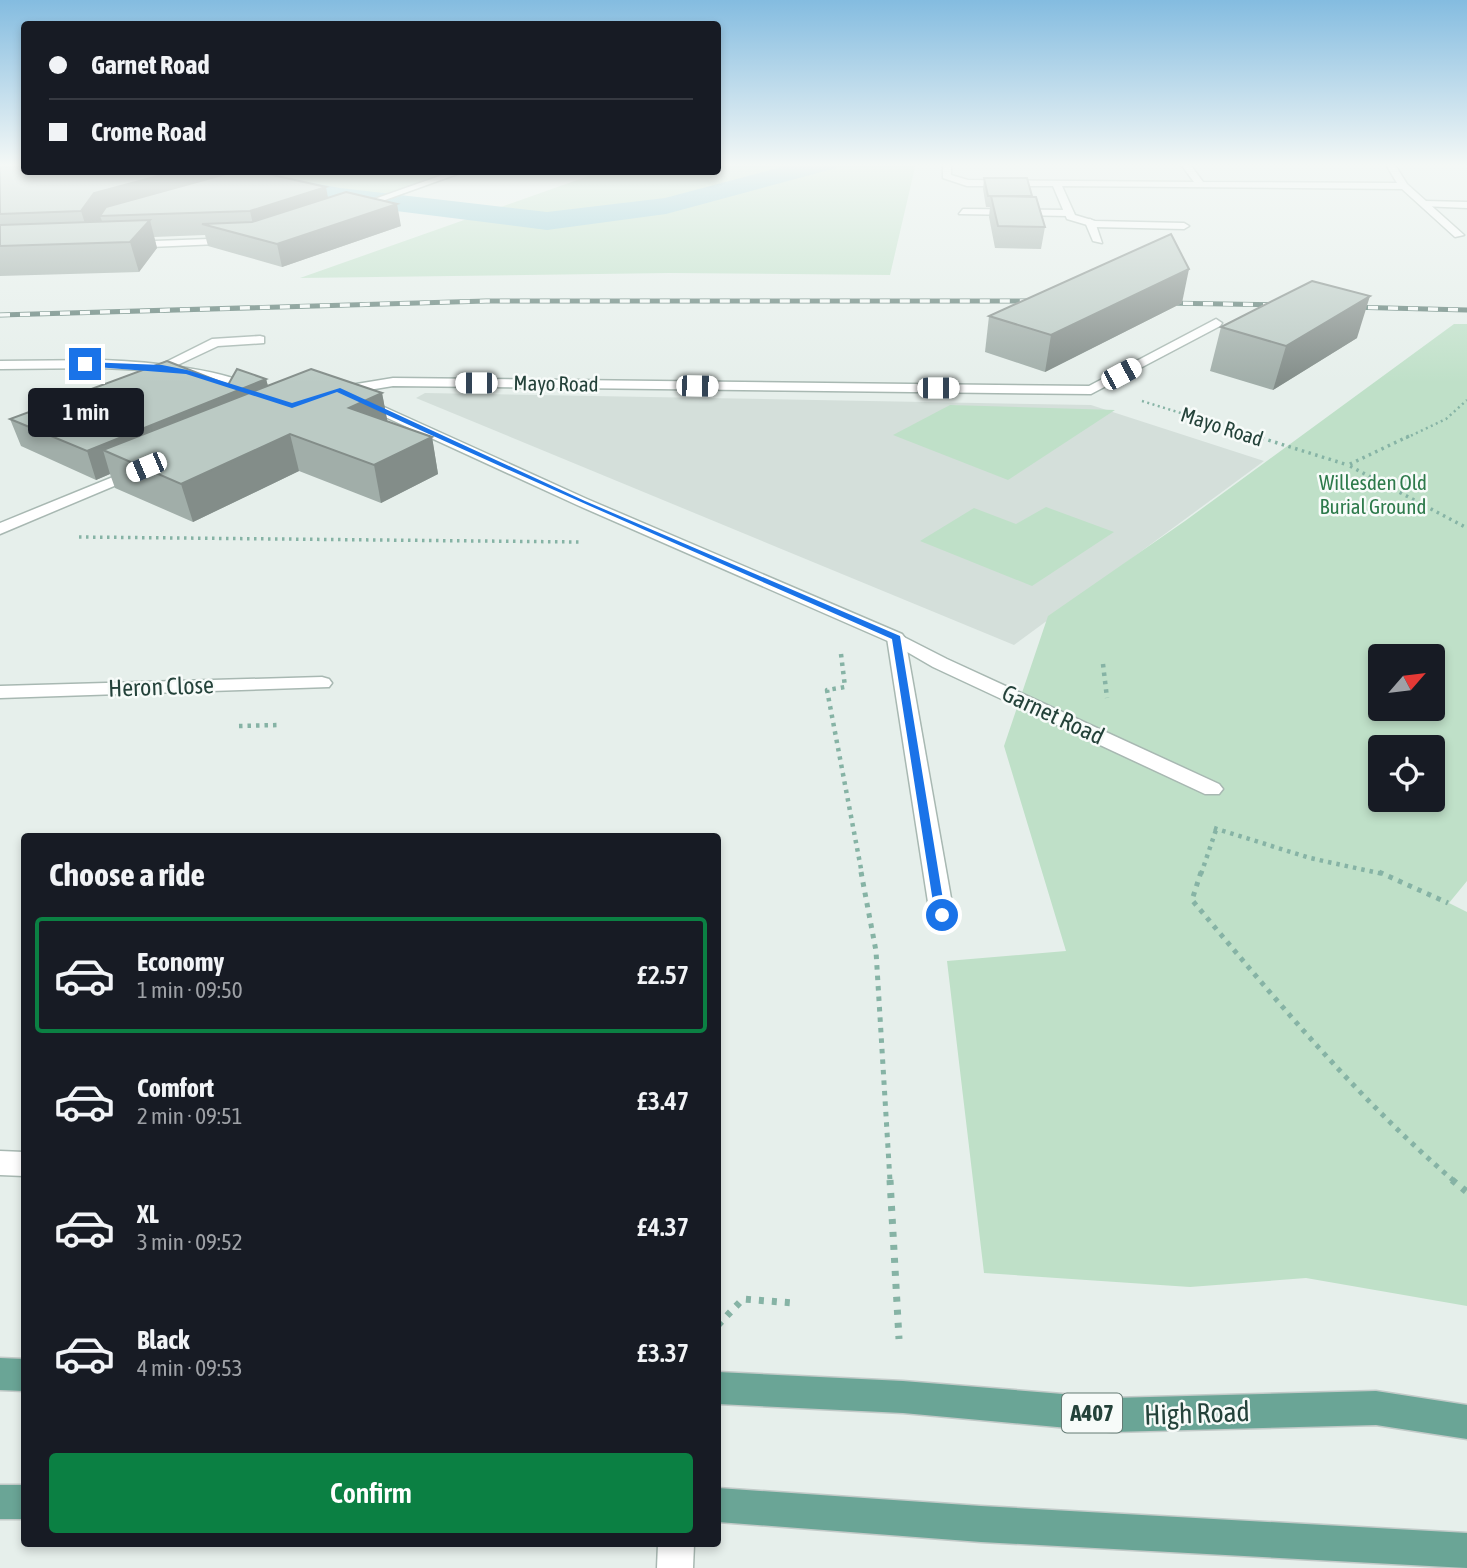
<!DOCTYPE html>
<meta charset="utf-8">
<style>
:root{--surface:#171b24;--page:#242831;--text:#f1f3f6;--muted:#9ea1a6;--line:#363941;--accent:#0b8043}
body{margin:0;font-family:"Asap Condensed",sans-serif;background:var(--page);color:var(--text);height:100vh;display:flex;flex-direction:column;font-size:26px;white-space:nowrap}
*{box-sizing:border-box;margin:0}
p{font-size:23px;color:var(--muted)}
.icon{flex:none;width:38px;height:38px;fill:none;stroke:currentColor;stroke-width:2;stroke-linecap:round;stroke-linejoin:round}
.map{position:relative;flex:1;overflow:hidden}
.sheet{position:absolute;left:21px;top:833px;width:700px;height:714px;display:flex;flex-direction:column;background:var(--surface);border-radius:7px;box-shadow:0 4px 10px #0003}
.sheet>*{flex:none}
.top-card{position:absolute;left:21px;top:21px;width:700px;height:154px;border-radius:7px;box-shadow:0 4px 10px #0003;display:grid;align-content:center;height:154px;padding:0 28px;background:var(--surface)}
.needle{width:46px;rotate:62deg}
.tools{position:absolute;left:1368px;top:644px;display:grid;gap:14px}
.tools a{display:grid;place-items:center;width:77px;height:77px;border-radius:7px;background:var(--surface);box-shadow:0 4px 10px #0003;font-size:35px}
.end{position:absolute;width:32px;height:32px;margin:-16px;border:9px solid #1a73e8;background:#fff;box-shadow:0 0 0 4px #fff}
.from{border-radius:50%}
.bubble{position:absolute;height:49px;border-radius:7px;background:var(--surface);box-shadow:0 4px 10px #0003;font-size:23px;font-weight:600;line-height:49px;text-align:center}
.car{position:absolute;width:21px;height:42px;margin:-21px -10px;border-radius:9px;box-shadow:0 0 5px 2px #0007;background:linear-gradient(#fff 24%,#345 0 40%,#fff 0 76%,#345 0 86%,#fff 0)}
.top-card b{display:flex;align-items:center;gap:24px;height:66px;font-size:26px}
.top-card b+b{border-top:2px solid var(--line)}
.top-card i{width:18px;height:18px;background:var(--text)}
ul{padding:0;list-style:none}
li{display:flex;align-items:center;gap:21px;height:116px;margin:0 14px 10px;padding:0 14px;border:4px solid transparent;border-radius:7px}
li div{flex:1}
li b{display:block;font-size:26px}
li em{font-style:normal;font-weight:600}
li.on{border-color:var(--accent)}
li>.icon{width:63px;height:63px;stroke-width:1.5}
h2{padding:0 28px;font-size:32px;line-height:84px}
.button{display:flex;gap:14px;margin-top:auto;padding:14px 28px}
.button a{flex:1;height:80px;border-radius:7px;background:var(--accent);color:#fff;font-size:28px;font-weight:600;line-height:80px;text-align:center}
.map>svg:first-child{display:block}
.built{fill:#d4dfda}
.green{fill:#bfe0c8;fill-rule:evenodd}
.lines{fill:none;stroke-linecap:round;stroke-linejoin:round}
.canal{fill:#8ec9d4;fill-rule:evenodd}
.service-casing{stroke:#a8b8b2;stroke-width:3}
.pedestrian-casing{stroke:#a8b8b2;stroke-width:3}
.minor-casing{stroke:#a8b8b2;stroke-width:3}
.tertiary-casing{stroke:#a8b8b2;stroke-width:3}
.primary-casing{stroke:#c2cac8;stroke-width:3}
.path-far4{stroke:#86b3a5;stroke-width:2.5;stroke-dasharray:2 3.5;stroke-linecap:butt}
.path-far3{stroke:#86b3a5;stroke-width:3.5;stroke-dasharray:2.5 4.5;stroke-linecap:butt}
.path-far2{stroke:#86b3a5;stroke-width:4.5;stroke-dasharray:3.5 5;stroke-linecap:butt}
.path-far1{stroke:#86b3a5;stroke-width:5;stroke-dasharray:4.5 6;stroke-linecap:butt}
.path{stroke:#86b3a5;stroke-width:7;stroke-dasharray:5 8;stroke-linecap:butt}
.service{fill:#fff;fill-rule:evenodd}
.pedestrian{fill:#fff;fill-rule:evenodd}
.minor{fill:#fff;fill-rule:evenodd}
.tertiary{fill:#fff;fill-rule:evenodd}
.primary{fill:#6aa596;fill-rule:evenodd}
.rail-casing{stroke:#5f7d75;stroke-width:5}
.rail{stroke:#f7fbf9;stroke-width:3.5;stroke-dasharray:10;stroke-linecap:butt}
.wall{fill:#a1aea9}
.shaded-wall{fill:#838d89}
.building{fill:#bbcac4;stroke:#838d89;stroke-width:2}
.route{fill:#1a73e8}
.labels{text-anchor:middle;stroke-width:5;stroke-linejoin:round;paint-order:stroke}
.far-street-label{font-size:21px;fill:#24423a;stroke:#f7fbf9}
.far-park-label{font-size:21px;fill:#2d7a4b;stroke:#f7fbf9}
.shield{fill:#f7fbf9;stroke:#637a73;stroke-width:2}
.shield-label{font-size:23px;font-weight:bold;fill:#24423a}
.street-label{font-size:24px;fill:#24423a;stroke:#f7fbf9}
.near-street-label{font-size:28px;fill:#24423a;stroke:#f7fbf9}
</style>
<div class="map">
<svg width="1467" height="1568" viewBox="0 0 1467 1568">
<rect width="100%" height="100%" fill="#e6efeb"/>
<polygon class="built" points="425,393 1091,405 1264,461 1014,645 416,398"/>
<g class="green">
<polygon points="718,163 916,163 890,275 669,273 300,278 600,172 718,172"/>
<polygon points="203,172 448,172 365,201 330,198"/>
<path d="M1454,324H1467V881L1449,903L1467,912V1306L1306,1278L1190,1287L984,1273L947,961L1066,951L1004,746L1048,616L1185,521ZM1381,656H1433V709H1381ZM1381,747H1433V800H1381Z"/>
<polygon points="950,405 1115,410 1008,480 893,435"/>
<polygon points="1046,507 1114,532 1032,586 920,541 974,508 1016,524"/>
</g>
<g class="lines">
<polygon class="canal" points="797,163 840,163 836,168 666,214 547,230 340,204 216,180 207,177 203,172 254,172 340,188 547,212 665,198"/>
<g class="service-casing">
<g id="service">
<polygon points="1425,201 1467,202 1467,208 1422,206"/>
<polygon points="963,209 1069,210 1074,213 1069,216 959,214"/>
<polygon points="1090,219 1095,222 1102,243 1093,241 1085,222"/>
<polygon points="260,336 264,337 264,343 218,346 167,370 156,367 212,339"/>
<polygon points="896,633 905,638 954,915 950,921 942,923 934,921 930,915 887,638"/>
</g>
</g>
<g class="pedestrian-casing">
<polygon id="pedestrian" points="896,633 947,659 1219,784 1223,789 1219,794 1205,794 933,667 890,642 887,638"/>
</g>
<g class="minor-casing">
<g id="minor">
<polygon points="943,163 951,163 951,175 968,180 1194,182 1180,163 1189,163 1203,182 1397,183 1385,163 1394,163 1407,184 1464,235 1455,237 1402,189 1062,186 1075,215 1095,221 1184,223 1189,226 1184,229 1094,227 1067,219 1053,186 967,186 943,178"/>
<polygon points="451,172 463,172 357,210 349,208"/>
<polygon points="236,238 240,239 240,243 128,248 123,245 128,242"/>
<polygon points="1216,319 1222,323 1220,326 1091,394 393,386 332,396 325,392 332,388 393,378 1089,386"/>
<path d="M102,360C139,361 237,369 264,393L257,397L163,371L102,368L0,369V361Z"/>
<polygon points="362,397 587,499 902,634 905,638 896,643 890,642 577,505 357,404 357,398"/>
<polygon points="140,466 147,470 145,473 0,534 0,523"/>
<polygon points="322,677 329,679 332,683 329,687 0,698 0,686"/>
<polygon points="0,1151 24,1152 24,1176 0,1175"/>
</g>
</g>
<g class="tertiary-casing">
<polygon id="tertiary" points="658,1544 694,1544 693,1568 657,1568"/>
</g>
<g class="primary-casing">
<g id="primary">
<polygon points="0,1358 24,1359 24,1391 0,1390"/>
<polygon points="718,1372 903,1381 1112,1398 1376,1391 1467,1405 1467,1439 1376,1425 1112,1432 903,1413 718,1404"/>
<rect x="0" y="1485" width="24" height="34"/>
<polygon points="718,1488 981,1506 1467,1533 1467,1568 981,1542 718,1522"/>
</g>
</g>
<g class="path-far4">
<polyline points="1142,401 1261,438"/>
<polyline points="1406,438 1446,419 1467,400"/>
</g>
<g class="path-far3">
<polyline points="1255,436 1348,465"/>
<polyline points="1409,436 1348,465 1467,528"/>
<polyline points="79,537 581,542"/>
</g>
<g class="path-far2">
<polyline points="841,654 845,687 827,690 862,874"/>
<polyline points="1103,664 1107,698"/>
<polyline points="239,726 278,725"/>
<polyline points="1214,828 1310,858 1383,874"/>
<polyline points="1201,874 1216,830"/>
</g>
<g class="path-far1">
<polyline points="861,872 876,951 890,1181"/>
<path d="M1201,872L1192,900C1275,999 1356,1097 1454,1181"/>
<polyline points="1379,872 1448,903"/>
</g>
<g class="path">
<polyline points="890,1180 899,1339"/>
<polyline points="1452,1180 1467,1192"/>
<polyline points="718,1325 743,1299 794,1303"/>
</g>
<use href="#service" class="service"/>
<use href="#pedestrian" class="pedestrian"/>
<use href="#minor" class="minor"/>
<use href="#tertiary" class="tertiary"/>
<use href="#primary" class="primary"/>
<g class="rail-casing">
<g id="rail">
<polyline points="1163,303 1285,305"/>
<polyline points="1348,307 1467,310"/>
<polyline points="0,315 486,301 1044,301"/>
</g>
</g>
<use href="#rail" class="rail"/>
</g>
<g class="wall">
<polygon points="0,163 226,174 328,198 401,226 282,267 208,246 205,235 154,237 157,248 139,272 0,276"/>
<polygon points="984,178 1032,197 1045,227 1041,249 995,248 989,217 990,207 986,207 983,189"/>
<polygon points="1182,303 1045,372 985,352 989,316"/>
<polygon points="1221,327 1357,338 1273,390 1210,371"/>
<polygon points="266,379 268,386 382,393 387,421 432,437 438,474 381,503 299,471 193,522 115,488 110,474 96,480 21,446 10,419"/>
</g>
<g class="shaded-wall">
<polygon points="173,172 225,172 228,184 100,216 102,221 90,239 81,211 94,193"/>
<polygon points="326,187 330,208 255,233 250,211"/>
<polygon points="397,204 401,226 282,267 277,244"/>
<polygon points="150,220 157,248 139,272 130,242"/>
<polygon points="1189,269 1182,303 1045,372 1051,335"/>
<polygon points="1370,296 1357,338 1273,390 1286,346"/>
<polygon points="266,379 273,405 103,450 110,474 96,480 87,451"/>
<polygon points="382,393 389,429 349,408"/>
<polygon points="290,434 299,471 193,522 181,484"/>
<polygon points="432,437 438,474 381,503 374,465"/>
</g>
<g class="building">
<polygon points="0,163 24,163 24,172 173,172 94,193 81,211 0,214"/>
<polygon points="233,172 259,172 326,187 250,211 100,216 106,207"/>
<polygon points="984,178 1027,178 1032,196 988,196"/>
<polygon points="346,192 397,204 277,244 202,224 252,222"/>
<polygon points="991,196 1036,197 1045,227 998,226"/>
<polygon points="150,220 130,242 0,246 0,225"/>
<polygon points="1171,234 1189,269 1051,335 989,316"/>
<polygon points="1312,281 1370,296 1286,346 1221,327"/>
<polygon points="167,361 228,385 237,369 266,379 87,451 10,419"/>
<polygon points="311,369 382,393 349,408 432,437 374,465 290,434 181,484 103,450"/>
</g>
<linearGradient id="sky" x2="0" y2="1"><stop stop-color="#84bce0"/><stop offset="0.43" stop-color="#f4f8f6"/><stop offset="1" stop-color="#f4f8f6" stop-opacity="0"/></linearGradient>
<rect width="1467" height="383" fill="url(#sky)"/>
<path class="route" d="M85,362L162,365L187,370L292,403L340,388L585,501L900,636L946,918H937L935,915L892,639C707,557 521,477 337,392L292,408L186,374L83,366Z"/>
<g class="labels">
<g class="far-street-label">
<text transform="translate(556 384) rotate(1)" y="7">Mayo Road</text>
<text transform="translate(1222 427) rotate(18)" y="7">Mayo Road</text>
</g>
<g class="far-park-label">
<text x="1373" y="490">Willesden Old<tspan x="1373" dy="24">Burial Ground</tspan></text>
</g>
<rect class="shield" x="1062" y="1393.5" width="60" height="39" rx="5"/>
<g class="shield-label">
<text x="1092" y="1421">A407</text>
</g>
<g class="street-label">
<text transform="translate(161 687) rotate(-2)" y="8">Heron Close</text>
<text transform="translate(1053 715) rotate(25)" y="8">Garnet Road</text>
</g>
<g class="near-street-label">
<text transform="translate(1197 1413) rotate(-2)" y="10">High Road</text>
</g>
</g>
</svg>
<div class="tools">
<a><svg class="needle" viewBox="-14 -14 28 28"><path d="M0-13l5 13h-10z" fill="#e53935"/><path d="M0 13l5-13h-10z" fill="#9ea1a6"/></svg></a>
<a><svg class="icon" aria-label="locate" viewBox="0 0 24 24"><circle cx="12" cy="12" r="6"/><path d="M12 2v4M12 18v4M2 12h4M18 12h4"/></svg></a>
</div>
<i class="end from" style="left:942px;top:915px"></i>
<i class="end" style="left:85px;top:364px"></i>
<div class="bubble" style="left:28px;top:388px;width:116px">1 min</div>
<i class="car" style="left:1121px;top:374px;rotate:62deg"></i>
<i class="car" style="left:476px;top:383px;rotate:270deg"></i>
<i class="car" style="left:697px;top:386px;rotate:91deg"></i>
<i class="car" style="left:938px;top:388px;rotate:90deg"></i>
<i class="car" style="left:146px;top:467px;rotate:247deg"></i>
<div class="top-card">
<b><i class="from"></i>Garnet Road</b>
<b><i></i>Crome Road</b>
</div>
<section class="sheet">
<h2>Choose a ride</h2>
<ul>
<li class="on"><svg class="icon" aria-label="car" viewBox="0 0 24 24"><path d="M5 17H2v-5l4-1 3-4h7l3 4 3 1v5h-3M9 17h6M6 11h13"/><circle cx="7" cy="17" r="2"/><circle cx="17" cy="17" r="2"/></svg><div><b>Economy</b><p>1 min · 09:50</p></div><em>£2.57</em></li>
<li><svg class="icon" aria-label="car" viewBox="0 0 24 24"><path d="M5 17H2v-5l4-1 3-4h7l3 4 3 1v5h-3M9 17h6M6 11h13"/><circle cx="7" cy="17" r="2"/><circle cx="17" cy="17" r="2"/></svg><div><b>Comfort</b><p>2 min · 09:51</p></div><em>£3.47</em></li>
<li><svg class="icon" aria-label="car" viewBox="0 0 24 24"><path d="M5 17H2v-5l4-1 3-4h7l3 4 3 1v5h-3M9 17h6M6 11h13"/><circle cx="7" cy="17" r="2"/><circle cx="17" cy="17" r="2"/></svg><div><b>XL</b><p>3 min · 09:52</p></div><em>£4.37</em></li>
<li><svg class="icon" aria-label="car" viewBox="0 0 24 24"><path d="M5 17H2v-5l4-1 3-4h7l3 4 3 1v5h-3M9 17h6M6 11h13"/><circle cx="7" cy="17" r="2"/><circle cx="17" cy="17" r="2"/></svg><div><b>Black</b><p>4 min · 09:53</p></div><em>£3.37</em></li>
</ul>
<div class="button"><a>Confirm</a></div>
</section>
</div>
